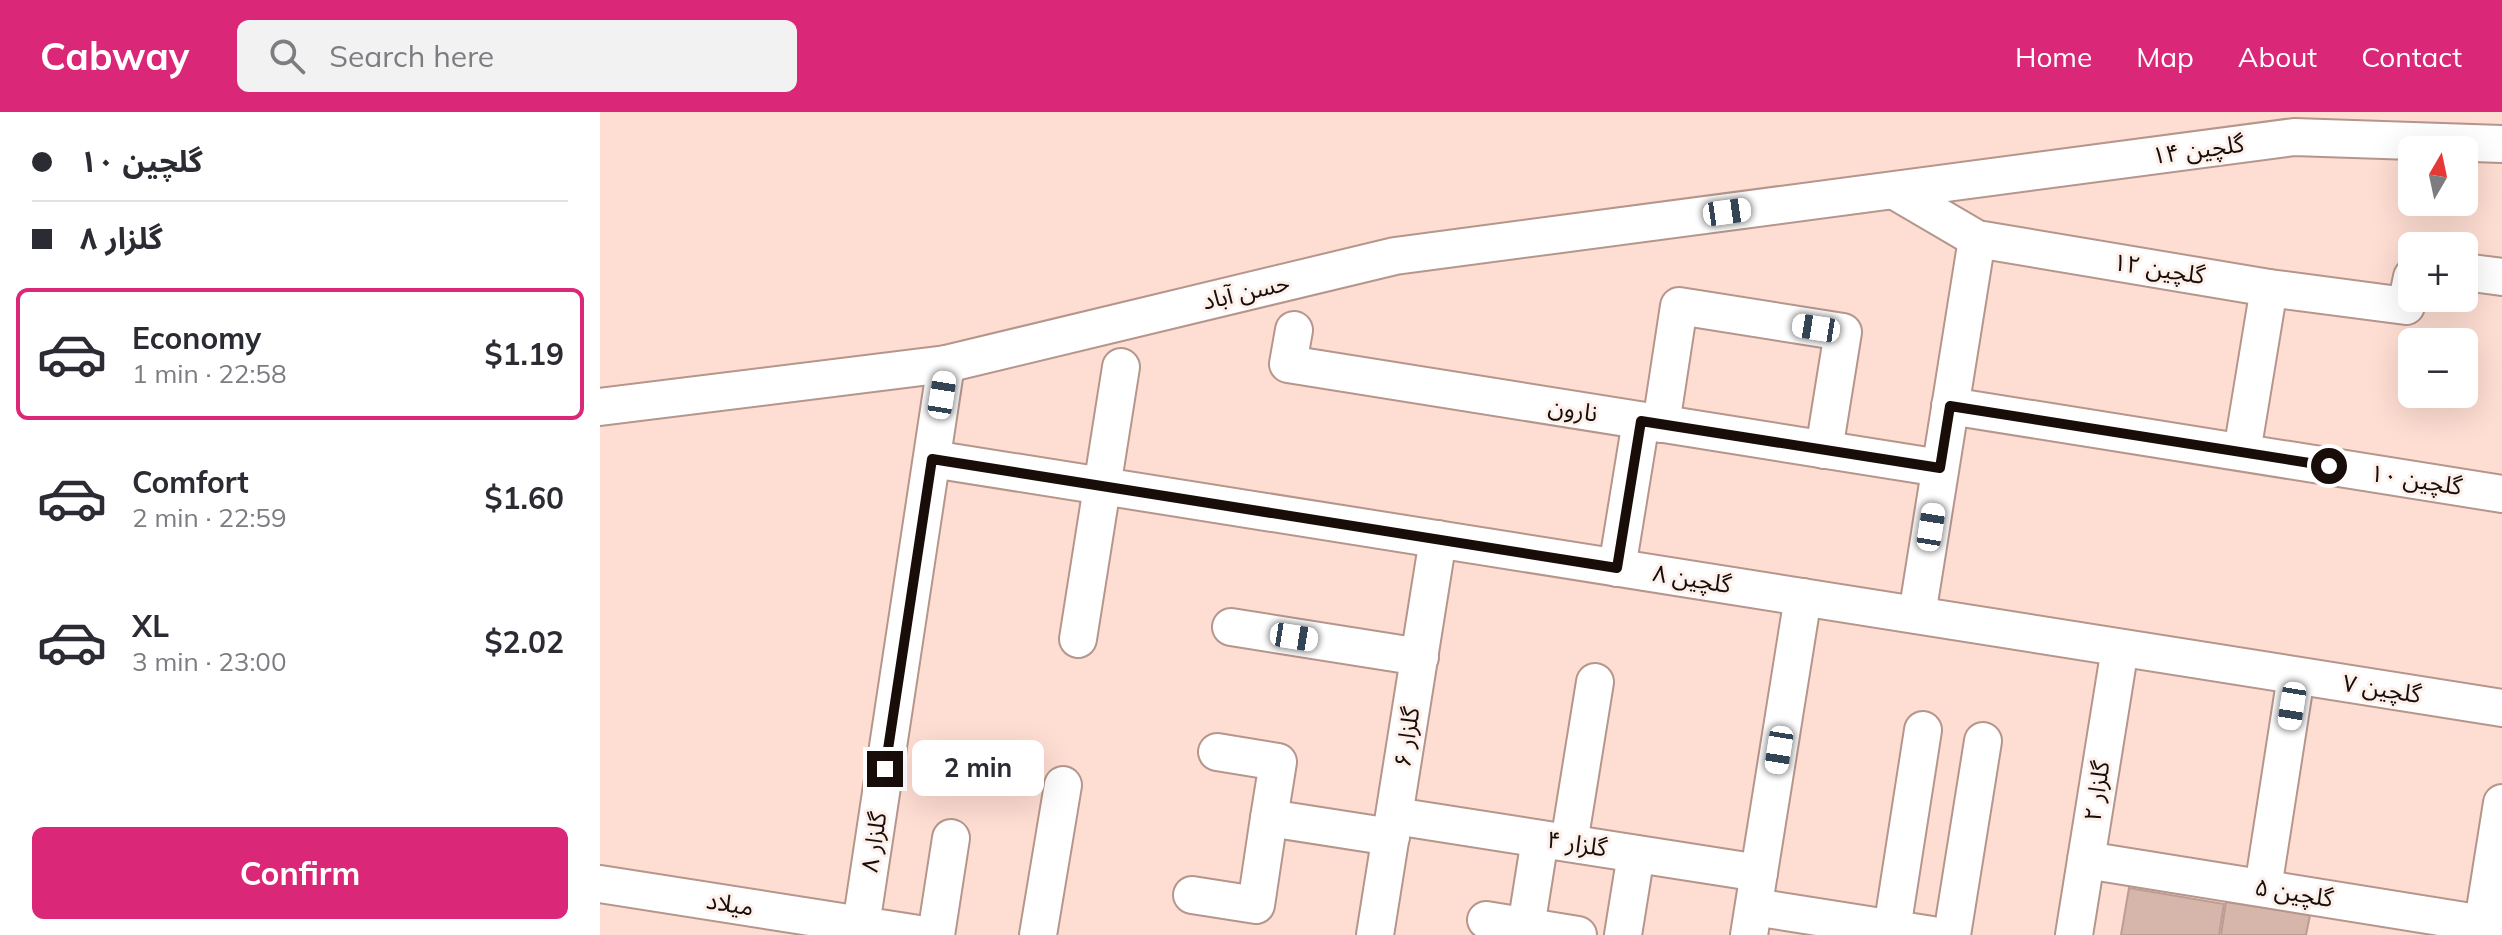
<!DOCTYPE html>
<meta charset="utf-8">
<style>
:root{--surface:#fff;--page:#f2f2f3;--text:#2b2b33;--muted:#7c7c81;--line:#e1e1e2;--accent:#db2777}
body{margin:0;font-family:Mulish,"Noto Sans Arabic",sans-serif;background:var(--page);color:var(--text);height:100vh;display:flex;flex-direction:column;font-size:30px;white-space:nowrap}
*{box-sizing:border-box;margin:0}
p{font-size:26px;color:var(--muted)}
.icon{flex:none;width:44px;height:44px;fill:none;stroke:currentColor;stroke-width:2;stroke-linecap:round;stroke-linejoin:round}
.map{position:relative;flex:1;overflow:hidden}
.side{display:flex;flex-direction:column;background:var(--surface);width:600px}
.side>*{flex:none}
.guide{display:grid;align-content:center;height:176px;padding:0 32px;background:var(--surface)}
.needle{width:52px;rotate:9deg}
.controls{position:absolute;left:1798px;top:24px;display:grid;gap:16px}
.controls a{display:grid;place-items:center;width:80px;height:80px;border-radius:12px;background:var(--surface);box-shadow:0 8px 32px #0002;font-size:40px}
.end{position:absolute;width:36px;height:36px;margin:-18px;border:10px solid #180d09;background:#fff;box-shadow:0 0 0 4px #fff}
.from{border-radius:50%}
.bubble{position:absolute;height:56px;border-radius:12px;background:var(--surface);box-shadow:0 8px 32px #0002;font-size:26px;font-weight:700;line-height:56px;text-align:center}
.car{position:absolute;width:24px;height:48px;margin:-24px -12px;border-radius:10px;box-shadow:0 0 6px 2px #0007;background:linear-gradient(#fff 24%,#345 0 40%,#fff 0 76%,#345 0 86%,#fff 0)}
.guide b{display:flex;align-items:center;gap:28px;height:76px;font-size:30px}
.guide b+b{border-top:2px solid var(--line)}
.guide i{width:20px;height:20px;background:var(--text)}
ul{padding:0;list-style:none}
li{display:flex;align-items:center;gap:24px;height:132px;margin:0 16px 12px;padding:0 16px;border:4px solid transparent;border-radius:12px}
li div{flex:1}
li b{display:block;font-size:30px}
li em{font-style:normal;font-weight:700}
li.active{border-color:var(--accent)}
li>.icon{width:72px;height:72px;stroke-width:1.5}
.action{display:flex;gap:16px;margin-top:auto;padding:16px 32px}
.action a{flex:1;height:92px;border-radius:12px;background:var(--accent);color:#fff;font-size:32px;font-weight:700;line-height:92px;text-align:center}
header{display:flex;align-items:center;gap:48px;box-sizing:border-box;height:112px;padding:0 40px;background:var(--accent);color:#fff}
header strong{font-size:38px}
nav{display:flex;gap:44px;margin-inline-start:auto;font-size:28px}
.search{width:560px;height:72px;background:var(--page);display:flex;align-items:center;gap:20px;box-sizing:border-box;padding:0 28px;border-radius:12px;color:var(--muted);font-size:30px}
main{display:flex;flex:1;min-height:0}
.map>svg:first-child{display:block}
.building{fill:#d6b6ab;stroke:#bc9d93;stroke-width:2}
.lines{fill:none;stroke-linecap:round;stroke-linejoin:round}
.minor-casing{stroke:#b5968c;stroke-width:40}
.minor{stroke:#fff;stroke-width:36}
.route{stroke:#180d09;stroke-width:10}
.labels{text-anchor:middle;stroke-width:6;stroke-linejoin:round;paint-order:stroke}
.street-label{font-size:24px;fill:#180d09;stroke:#fdf0eb}
</style>
<header>
<strong>Cabway</strong>
<div class="search"><svg class="icon" aria-label="search" viewBox="0 0 24 24"><circle cx="10" cy="10" r="6"/><path d="M15 15l6 6"/></svg>Search here</div>
<nav><a>Home</a><a>Map</a><a>About</a><a>Contact</a></nav>
</header>
<main>
<section class="side">
<div class="guide">
<b><i class="from"></i>گلچین ۱۰</b>
<b><i></i>گلزار ۸</b>
</div>
<ul>
<li class="active"><svg class="icon" aria-label="car" viewBox="0 0 24 24"><path d="M5 17H2v-5l4-1 3-4h7l3 4 3 1v5h-3M9 17h6M6 11h13"/><circle cx="7" cy="17" r="2"/><circle cx="17" cy="17" r="2"/></svg><div><b>Economy</b><p>1 min · 22:58</p></div><em>$1.19</em></li>
<li><svg class="icon" aria-label="car" viewBox="0 0 24 24"><path d="M5 17H2v-5l4-1 3-4h7l3 4 3 1v5h-3M9 17h6M6 11h13"/><circle cx="7" cy="17" r="2"/><circle cx="17" cy="17" r="2"/></svg><div><b>Comfort</b><p>2 min · 22:59</p></div><em>$1.60</em></li>
<li><svg class="icon" aria-label="car" viewBox="0 0 24 24"><path d="M5 17H2v-5l4-1 3-4h7l3 4 3 1v5h-3M9 17h6M6 11h13"/><circle cx="7" cy="17" r="2"/><circle cx="17" cy="17" r="2"/></svg><div><b>XL</b><p>3 min · 23:00</p></div><em>$2.02</em></li>
</ul>
<div class="action"><a>Confirm</a></div>
</section>
<div class="map">
<svg width="1902" height="823" viewBox="0 0 1902 823">
<rect width="100%" height="100%" fill="#feddd2"/>
<g class="building">
<polygon points="1529,776 1624,792 1619,823 1521,823"/>
<polygon points="1626,790 1710,803 1706,823 1621,823"/>
</g>
<g class="lines">
<g class="minor-casing">
<g id="minor">
<polyline points="1295,79 1377,127 1669,176 1806,194 1812,165"/>
<polyline points="1864,160 1902,165"/>
<polyline points="694,218 688,252 1340,356"/>
<polyline points="1350,294 1902,382"/>
<polyline points="0,295 346,252 795,144 1694,25 1902,32"/>
<polyline points="1061,312 1079,194 1243,220 1224,338"/>
<polyline points="1642,340 1669,176"/>
<polyline points="332,347 1902,596"/>
<polyline points="1017,456 1041,309"/>
<polyline points="1317,503 1377,127"/>
<polyline points="631,515 820,545"/>
<polyline points="478,527 521,255"/>
<polyline points="617,640 678,650 669,706"/>
<polyline points="795,704 1159,761"/>
<polyline points="969,731 995,570"/>
<polyline points="1486,748 1902,815"/>
<polyline points="0,772 261,813"/>
<polyline points="1663,776 1696,564"/>
<polyline points="592,783 656,793 669,706 791,725"/>
<polyline points="1154,795 1332,823"/>
<polyline points="886,808 978,823"/>
<polyline points="926,815 940,727"/>
<polyline points="1292,817 1323,618"/>
<polyline points="325,823 261,813 346,252"/>
<polyline points="336,823 351,726"/>
<polyline points="438,823 463,673"/>
<polyline points="775,823 838,427"/>
<polyline points="1023,823 1036,742"/>
<polyline points="1149,823 1203,485"/>
<polyline points="1352,823 1383,629"/>
<polyline points="1474,823 1520,536"/>
<polyline points="1881,823 1902,691"/>
</g>
</g>
<use href="#minor" class="minor"/>
</g>
<g class="lines">
<polyline class="route" points="285,657 332,347 1017,456 1041,309 1340,356 1350,294 1729,354"/>
</g>
<g class="labels">
<g class="street-label">
<text transform="translate(1598 38) rotate(-8)" y="8">گلچین ۱۴</text>
<text transform="translate(1559 157) rotate(9)" y="8">گلچین ۱۲</text>
<text transform="translate(646 180) rotate(-13)" y="8">حسن آباد</text>
<text transform="translate(973 298) rotate(9)" y="8">نارون</text>
<text transform="translate(1816 368) rotate(9)" y="8">گلچین ۱۰</text>
<text transform="translate(1092 467) rotate(9)" y="8">گلچین ۸</text>
<text transform="translate(1782 577) rotate(9)" y="8">گلچین ۷</text>
<text transform="translate(807 625) rotate(-81)" y="8">گلزار ۶</text>
<text transform="translate(1497 679) rotate(-81)" y="8">گلزار ۲</text>
<text transform="translate(274 730) rotate(-81)" y="8">گلزار ۸</text>
<text transform="translate(977 732) rotate(9)" y="8">گلزار ۴</text>
<text transform="translate(1694 781) rotate(9)" y="8">گلچین ۵</text>
<text transform="translate(130 792) rotate(9)" y="8">میلاد</text>
</g>
</g>
</svg>
<div class="controls">
<a><svg class="needle" viewBox="-14 -14 28 28"><path d="M0-13l5 13h-10z" fill="#e53935"/><path d="M0 13l5-13h-10z" fill="#7c7c81"/></svg></a>
<a>+</a>
<a>−</a>
</div>
<i class="end from" style="left:1729px;top:354px"></i>
<i class="end" style="left:285px;top:657px"></i>
<div class="bubble" style="left:312px;top:628px;width:132px">2 min</div>
<i class="car" style="left:1127px;top:100px;rotate:82deg"></i>
<i class="car" style="left:1216px;top:216px;rotate:279deg"></i>
<i class="car" style="left:342px;top:283px;rotate:9deg"></i>
<i class="car" style="left:1331px;top:415px;rotate:9deg"></i>
<i class="car" style="left:694px;top:525px;rotate:99deg"></i>
<i class="car" style="left:1692px;top:594px;rotate:189deg"></i>
<i class="car" style="left:1179px;top:638px;rotate:189deg"></i>
</div>
</main>
